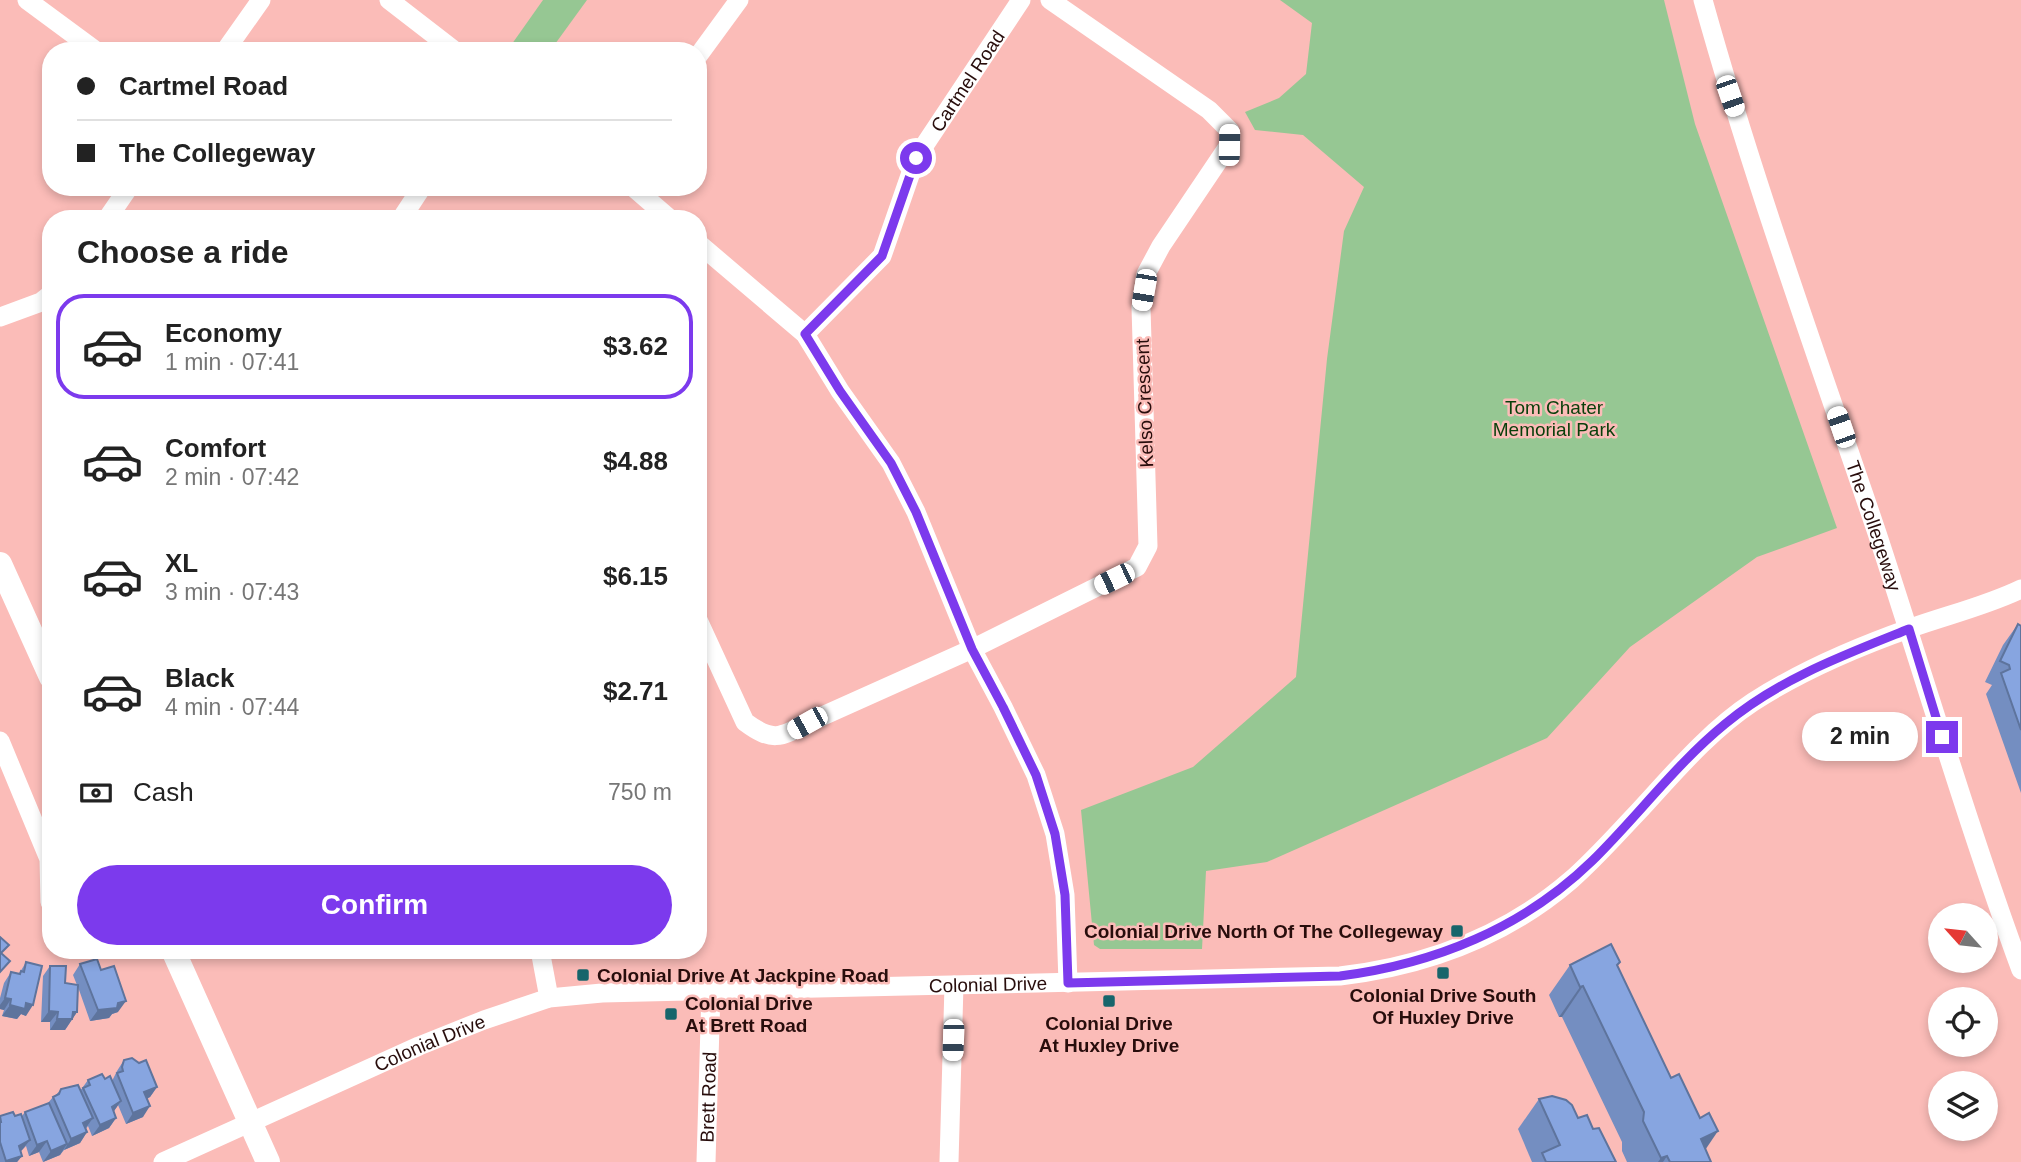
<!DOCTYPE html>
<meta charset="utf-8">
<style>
:root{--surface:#fff;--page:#f6f6f6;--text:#222;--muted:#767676;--line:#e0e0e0;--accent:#7c3aed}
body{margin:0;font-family:Arial,sans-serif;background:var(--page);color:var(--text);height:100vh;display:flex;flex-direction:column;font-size:26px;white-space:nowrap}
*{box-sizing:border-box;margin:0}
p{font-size:23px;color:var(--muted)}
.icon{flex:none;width:38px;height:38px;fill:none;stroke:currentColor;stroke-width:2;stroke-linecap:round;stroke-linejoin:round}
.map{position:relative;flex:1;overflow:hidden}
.sheet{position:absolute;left:42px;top:210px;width:665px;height:749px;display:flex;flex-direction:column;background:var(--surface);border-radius:28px;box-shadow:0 4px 10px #0003}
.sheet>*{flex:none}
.banner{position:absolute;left:42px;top:42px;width:665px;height:154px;border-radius:28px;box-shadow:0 4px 10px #0003;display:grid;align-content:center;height:154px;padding:0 35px;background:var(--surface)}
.needle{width:46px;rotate:297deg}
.controls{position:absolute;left:1928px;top:903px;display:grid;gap:14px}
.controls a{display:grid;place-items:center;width:70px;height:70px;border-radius:50%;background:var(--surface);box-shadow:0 4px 10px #0003;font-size:35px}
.end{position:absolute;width:32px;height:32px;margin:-16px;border:9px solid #7c3aed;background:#fff;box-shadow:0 0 0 4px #fff}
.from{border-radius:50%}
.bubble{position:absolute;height:49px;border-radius:24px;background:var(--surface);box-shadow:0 4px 10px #0003;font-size:23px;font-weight:700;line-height:49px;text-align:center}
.car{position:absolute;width:21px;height:42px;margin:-21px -10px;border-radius:9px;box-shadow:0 0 5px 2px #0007;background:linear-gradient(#fff 24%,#345 0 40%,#fff 0 76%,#345 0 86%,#fff 0)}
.banner b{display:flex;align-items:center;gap:24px;height:66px;font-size:26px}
.banner b+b{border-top:2px solid var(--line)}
.banner i{width:18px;height:18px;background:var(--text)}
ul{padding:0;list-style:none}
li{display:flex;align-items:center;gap:21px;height:105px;margin:0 14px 10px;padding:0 21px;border:4px solid transparent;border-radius:28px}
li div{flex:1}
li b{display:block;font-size:26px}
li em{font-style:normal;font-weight:700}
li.on{border-color:var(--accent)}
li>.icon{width:63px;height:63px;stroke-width:1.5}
h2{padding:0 35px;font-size:32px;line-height:84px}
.pay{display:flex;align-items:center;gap:18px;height:77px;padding:0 35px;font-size:26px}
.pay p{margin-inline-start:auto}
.cta{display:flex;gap:14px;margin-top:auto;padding:14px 35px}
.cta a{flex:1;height:80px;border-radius:42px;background:var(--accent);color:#fff;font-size:28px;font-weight:700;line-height:80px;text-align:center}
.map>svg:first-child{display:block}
.green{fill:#96c793}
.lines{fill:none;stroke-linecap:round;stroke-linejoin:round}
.minor{stroke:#fff;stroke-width:19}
.major{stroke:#fff;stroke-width:24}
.wall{fill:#748ec1}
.shaded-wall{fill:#5e749d}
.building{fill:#87a5e0;stroke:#5e749d;stroke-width:2}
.route{stroke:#7c3aed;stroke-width:9}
.poi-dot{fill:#17656b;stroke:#fbbcb8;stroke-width:2.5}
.labels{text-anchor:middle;stroke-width:5;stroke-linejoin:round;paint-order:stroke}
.street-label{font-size:19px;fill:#280d0c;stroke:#fbbcb8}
.park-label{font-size:19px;fill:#083f0a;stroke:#fbbcb8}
.poi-label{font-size:19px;font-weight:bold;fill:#280d0c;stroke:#fbbcb8;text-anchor:start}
</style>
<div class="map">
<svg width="2021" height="1162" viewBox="0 0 2021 1162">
<rect width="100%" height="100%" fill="#fbbcb8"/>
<g class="green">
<polygon points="543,0 587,0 550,51 507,51"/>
<polygon points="1280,0 1664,0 1695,124 1837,528 1757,557 1630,647 1547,738 1267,862 1206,871 1202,949 1100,949 1094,945 1081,810 1193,767 1296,677 1327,359 1344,231 1364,187 1303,135 1255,130 1245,112 1279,98 1306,74 1312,23"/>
</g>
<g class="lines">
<g class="minor">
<polyline points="27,0 96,51"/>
<polyline points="389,0 455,51"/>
<path id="s1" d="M1703,0C1753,180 1817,356 1877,533C1925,679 1968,826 2021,970"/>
<polyline points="225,51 261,0"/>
<polyline points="698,56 739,0"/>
<polyline points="633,187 670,219"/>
<polyline points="107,219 129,187"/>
<polyline points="401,219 422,187"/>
<polyline points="698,243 805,334 840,391 891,463 916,512 972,649 1003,707 1036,775 1055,834 1065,895 1068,983"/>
<polyline points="0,317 41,302 51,294"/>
<path id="s2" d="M805,334L882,256L916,158L1021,0"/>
<path d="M698,620L745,722C772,742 780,738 807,723L972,649L1137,567L1148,546L1141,307L1146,274L1161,246L1229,145L1230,131L1209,110L1050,0"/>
<polyline points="0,741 49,859 50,902"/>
<polyline points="540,950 549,998"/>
<path id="s3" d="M163,1162L419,1046L484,1020L549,998L602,993L1340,976C1425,966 1506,936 1571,880C1595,859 1616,835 1638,812C1674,773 1709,731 1753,702C1801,671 1857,647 1911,628C1947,615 1986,606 2021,589"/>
<path id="s4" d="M706,1162L711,991"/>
<polyline points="949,1162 954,985"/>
</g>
<g class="major">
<polyline points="0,564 51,677"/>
<polyline points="173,950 268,1162"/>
</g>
</g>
<g class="wall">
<polygon points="2018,624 2021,626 2021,793 1986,694 1992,685 1985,682 2003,645"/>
<polygon points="26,962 26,1016 21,1014 17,1019 2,1016 4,1010 0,1009 0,998 4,983 11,972 19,974"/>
<polygon points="1620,962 1617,966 1711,1162 1627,1162 1622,1151 1622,1142 1562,1017 1559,1017 1549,995 1570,965"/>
<polygon points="80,964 101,970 118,1012 112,1014 109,1018 90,1021 78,987 77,1012 65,1030 50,1030 50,1022 41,1022 43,976 50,966 65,983 77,985 73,975"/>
<polygon points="124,1060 157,1087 150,1097 147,1099 143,1117 126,1124 118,1105 114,1111 116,1118 109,1128 92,1136 88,1126 86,1129 87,1132 80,1143 64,1150 60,1155 43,1162 39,1152 29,1156 26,1146 20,1152 22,1156 17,1162 0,1162 0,1116 22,1116 25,1112 48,1103 53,1097 56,1095 61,1089 80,1091 88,1080 105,1079 112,1081 117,1071"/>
<polygon points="1539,1099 1578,1118 1593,1129 1616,1162 1532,1162 1518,1129"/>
</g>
<g class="shaded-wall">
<polygon points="1583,986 1562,1017 1559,1017 1580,987"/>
<polygon points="5,998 11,999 4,1010 0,1009 0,1005"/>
<polygon points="126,1001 118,1012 112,1014 109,1018 90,1021 98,1010"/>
<polygon points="26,1003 33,1005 26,1016 21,1014 17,1019 2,1016 10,1005"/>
<polygon points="49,1011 58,1012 50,1022 41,1022"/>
<polygon points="73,1012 77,1012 65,1030 50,1030 57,1019"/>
<polygon points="157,1087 150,1097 137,1103 144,1092"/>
<polygon points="121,1101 114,1111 112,1107"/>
<polygon points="150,1106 143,1117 126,1124 133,1113"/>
<polygon points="93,1118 85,1129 83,1123"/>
<polygon points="116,1118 109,1128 92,1136 100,1125"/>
<polygon points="1718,1131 1697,1162 1701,1139"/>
<polygon points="87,1132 80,1143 64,1150 71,1139"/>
<polygon points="30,1140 22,1150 11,1157 19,1146"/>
<polygon points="47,1141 39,1152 29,1156 37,1145"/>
<polygon points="67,1144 60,1155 43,1162 51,1151"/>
<polygon points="22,1156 17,1162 6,1162 6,1161"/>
<polygon points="1667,1156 1663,1162 1658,1162 1661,1158"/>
</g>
<g class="building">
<polygon points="2018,624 2021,626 2021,730 2001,673 2010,669 2009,665 2000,661"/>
<polygon points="0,937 9,945 1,953 10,961 0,972"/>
<polygon points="1611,944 1620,962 1617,965 1671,1078 1679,1074 1700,1118 1709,1113 1718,1131 1701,1139 1711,1162 1670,1162 1667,1156 1661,1158 1643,1121 1644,1112 1583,986 1580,987 1570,965"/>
<polygon points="97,959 101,970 114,966 126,1001 118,1003 117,1008 98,1010 80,964"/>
<polygon points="26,962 42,966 33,1005 26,1003 25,1009 10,1005 11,999 5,998 11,972 20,974 21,971 24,972"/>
<polygon points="50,966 66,966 65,983 78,985 77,1012 73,1012 72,1019 57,1019 58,1012 49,1011"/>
<polygon points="132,1058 139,1063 146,1060 157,1087 144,1092 150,1106 133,1113 117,1073 123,1071 122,1067 124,1060"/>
<polygon points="102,1074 105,1079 110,1076 121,1101 112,1107 116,1118 100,1125 83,1088 90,1085 88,1080"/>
<polygon points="78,1085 93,1118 83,1123 87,1132 71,1139 53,1097 59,1094 61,1089"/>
<polygon points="1552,1096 1566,1100 1572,1105 1578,1118 1587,1115 1593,1129 1599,1128 1616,1162 1546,1162 1542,1153 1560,1145 1539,1099"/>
<polygon points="49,1103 67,1144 51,1151 47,1141 37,1145 25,1112"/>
<polygon points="13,1112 15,1116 21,1114 30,1140 19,1146 22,1156 6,1161 0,1142 0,1122 1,1122 0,1116"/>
</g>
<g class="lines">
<path class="route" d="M916,158L882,256L805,334L840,391L891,463L916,512L972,649L1003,707L1036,775L1055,834L1065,895L1068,983L1340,976C1434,964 1523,928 1592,861C1637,817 1676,764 1725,724C1779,679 1844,655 1909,629L1942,737"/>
</g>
<g class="poi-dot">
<rect x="1450" y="924" width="14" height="14" rx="3.5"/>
<rect x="1436" y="966" width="14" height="14" rx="3.5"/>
<rect x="576" y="968" width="14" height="14" rx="3.5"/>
<rect x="1102" y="994" width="14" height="14" rx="3.5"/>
<rect x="664" y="1007" width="14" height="14" rx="3.5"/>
</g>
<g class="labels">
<g class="street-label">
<text dy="7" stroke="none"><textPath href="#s2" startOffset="306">Cartmel Road</textPath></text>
<text transform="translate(1144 403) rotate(-92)" y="7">Kelso Crescent</text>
<text dy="7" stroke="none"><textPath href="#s1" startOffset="553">The Collegeway</textPath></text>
<text dy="7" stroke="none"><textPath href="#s3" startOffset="859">Colonial Drive</textPath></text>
<text dy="7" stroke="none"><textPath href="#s3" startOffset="292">Colonial Drive</textPath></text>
<text dy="7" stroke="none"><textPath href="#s4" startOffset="65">Brett Road</textPath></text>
</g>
<g class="park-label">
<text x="1554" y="414">Tom Chater<tspan x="1554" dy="22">Memorial Park</tspan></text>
</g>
<g class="poi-label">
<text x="1443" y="938" text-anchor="end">Colonial Drive North Of The Collegeway</text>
<text x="597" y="982">Colonial Drive At Jackpine Road</text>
<text x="1443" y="1002" text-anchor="middle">Colonial Drive South<tspan x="1443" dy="22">Of Huxley Drive</tspan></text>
<text x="685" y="1010">Colonial Drive<tspan x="685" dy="22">At Brett Road</tspan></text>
<text x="1109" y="1030" text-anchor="middle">Colonial Drive<tspan x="1109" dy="22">At Huxley Drive</tspan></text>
</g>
</g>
</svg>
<div class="controls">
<a><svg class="needle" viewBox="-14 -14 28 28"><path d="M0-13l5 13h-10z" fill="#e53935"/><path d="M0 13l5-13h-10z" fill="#767676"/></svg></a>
<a><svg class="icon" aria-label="locate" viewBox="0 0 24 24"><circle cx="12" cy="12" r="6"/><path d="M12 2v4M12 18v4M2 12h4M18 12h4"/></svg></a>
<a><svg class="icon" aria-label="layers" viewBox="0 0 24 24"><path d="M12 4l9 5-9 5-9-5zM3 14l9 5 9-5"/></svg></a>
</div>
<i class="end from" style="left:916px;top:158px"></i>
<i class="end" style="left:1942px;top:737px"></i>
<div class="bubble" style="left:1802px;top:712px;width:116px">2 min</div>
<i class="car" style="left:1730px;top:96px;rotate:161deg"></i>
<i class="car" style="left:1229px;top:145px;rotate:1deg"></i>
<i class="car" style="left:1144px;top:290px;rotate:190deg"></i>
<i class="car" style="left:1841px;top:427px;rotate:341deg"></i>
<i class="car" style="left:1114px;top:579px;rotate:244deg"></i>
<i class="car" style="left:807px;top:723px;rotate:241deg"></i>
<i class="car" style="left:953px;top:1040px;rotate:182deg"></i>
<div class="banner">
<b><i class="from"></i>Cartmel Road</b>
<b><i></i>The Collegeway</b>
</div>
<section class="sheet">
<h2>Choose a ride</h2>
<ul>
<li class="on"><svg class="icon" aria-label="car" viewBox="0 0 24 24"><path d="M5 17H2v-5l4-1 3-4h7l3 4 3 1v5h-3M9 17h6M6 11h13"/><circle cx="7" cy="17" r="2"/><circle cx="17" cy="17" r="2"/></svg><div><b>Economy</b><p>1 min · 07:41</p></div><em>$3.62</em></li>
<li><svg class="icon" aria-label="car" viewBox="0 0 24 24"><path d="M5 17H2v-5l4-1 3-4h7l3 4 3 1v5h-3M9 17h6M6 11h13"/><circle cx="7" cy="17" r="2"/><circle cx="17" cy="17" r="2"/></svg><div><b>Comfort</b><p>2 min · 07:42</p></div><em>$4.88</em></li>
<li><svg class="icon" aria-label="car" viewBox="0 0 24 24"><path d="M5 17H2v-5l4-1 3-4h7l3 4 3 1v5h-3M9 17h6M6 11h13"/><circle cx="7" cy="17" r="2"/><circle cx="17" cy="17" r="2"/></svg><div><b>XL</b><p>3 min · 07:43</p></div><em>$6.15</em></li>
<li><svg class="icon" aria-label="car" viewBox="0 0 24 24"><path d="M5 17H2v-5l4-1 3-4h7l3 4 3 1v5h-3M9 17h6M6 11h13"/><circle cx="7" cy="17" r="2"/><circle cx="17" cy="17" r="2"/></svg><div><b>Black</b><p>4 min · 07:44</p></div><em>$2.71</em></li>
</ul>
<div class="pay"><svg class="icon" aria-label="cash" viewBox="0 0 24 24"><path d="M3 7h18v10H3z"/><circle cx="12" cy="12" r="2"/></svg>Cash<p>750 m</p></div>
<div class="cta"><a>Confirm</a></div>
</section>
</div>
